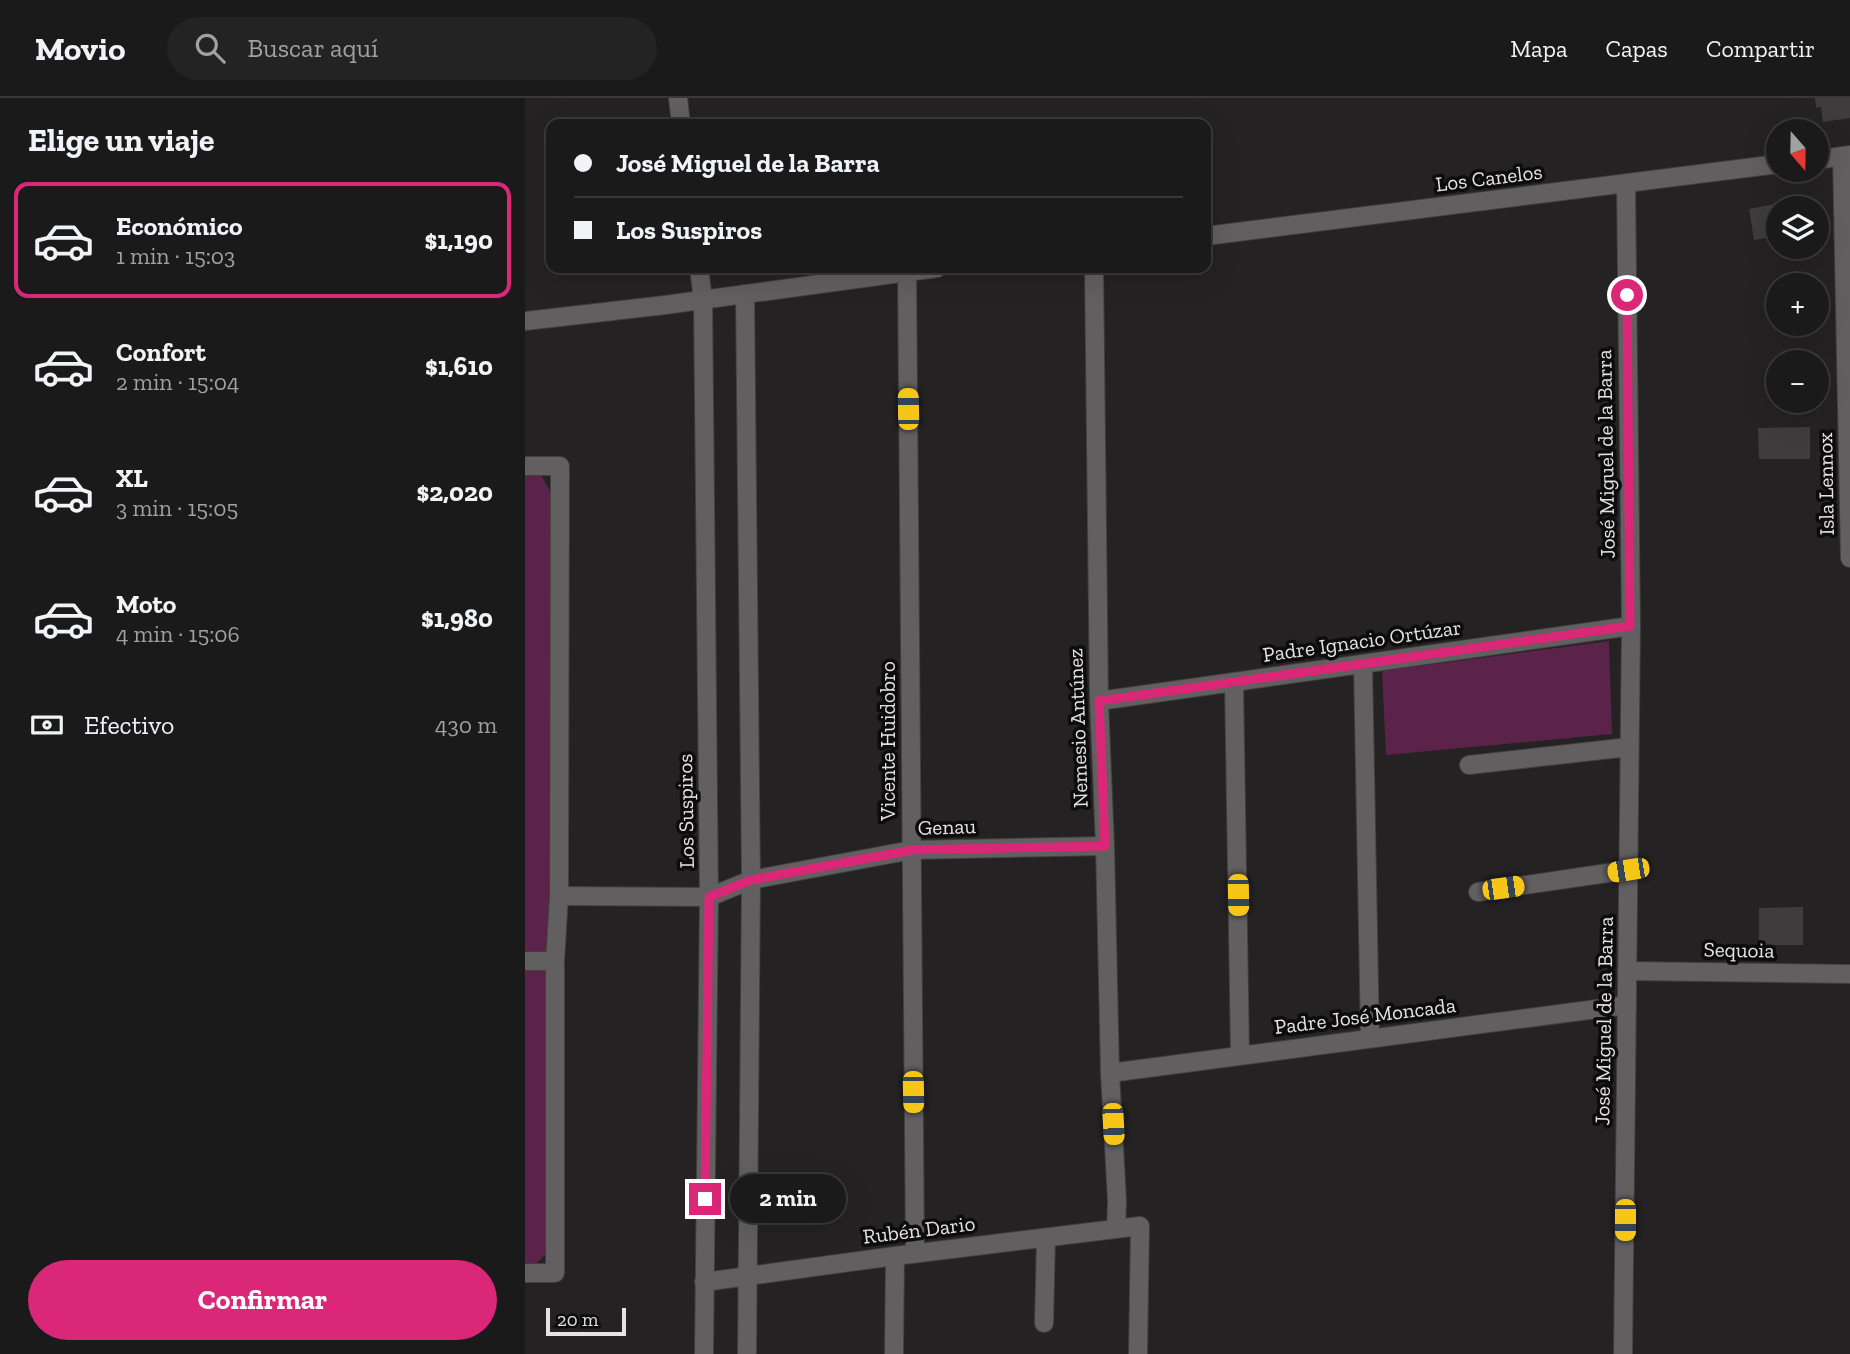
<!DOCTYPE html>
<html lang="es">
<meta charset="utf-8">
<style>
:root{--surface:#1b1a1a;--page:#242323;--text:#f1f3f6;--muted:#a0a1a2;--line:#393839;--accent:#db2777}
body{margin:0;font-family:"Zilla Slab",serif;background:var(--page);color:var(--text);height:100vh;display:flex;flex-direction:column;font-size:26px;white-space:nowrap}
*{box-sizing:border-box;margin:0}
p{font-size:23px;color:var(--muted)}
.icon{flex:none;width:38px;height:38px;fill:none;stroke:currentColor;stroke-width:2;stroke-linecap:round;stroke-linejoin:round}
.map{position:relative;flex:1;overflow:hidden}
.panel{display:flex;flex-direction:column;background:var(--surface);width:525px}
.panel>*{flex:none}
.banner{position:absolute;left:21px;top:21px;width:665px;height:154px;border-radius:14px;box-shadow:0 7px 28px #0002,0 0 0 2px var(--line);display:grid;align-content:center;height:154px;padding:0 28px;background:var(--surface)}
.needle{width:46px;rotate:160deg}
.fabs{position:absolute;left:1241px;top:21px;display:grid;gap:14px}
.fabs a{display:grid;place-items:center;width:63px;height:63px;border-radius:50%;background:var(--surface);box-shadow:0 7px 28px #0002,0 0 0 2px var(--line);font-size:35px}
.scale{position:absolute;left:21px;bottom:18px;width:80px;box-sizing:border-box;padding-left:7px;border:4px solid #e4e2e3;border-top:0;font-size:19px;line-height:24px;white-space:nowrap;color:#e4e2e3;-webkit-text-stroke:5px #0d0c0c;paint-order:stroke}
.end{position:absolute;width:32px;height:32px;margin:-16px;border:9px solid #db2777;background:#fff;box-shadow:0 0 0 4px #fff}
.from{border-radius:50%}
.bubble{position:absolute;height:49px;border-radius:24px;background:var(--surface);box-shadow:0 7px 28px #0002,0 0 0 2px var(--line);font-size:23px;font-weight:700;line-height:49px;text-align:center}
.car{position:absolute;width:21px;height:42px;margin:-21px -10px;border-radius:9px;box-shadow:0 0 5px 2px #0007;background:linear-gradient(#f5c518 24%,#345 0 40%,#f5c518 0 76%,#345 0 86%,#f5c518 0)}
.banner b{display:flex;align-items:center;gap:24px;height:66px;font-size:26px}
.banner b+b{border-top:2px solid var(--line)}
.banner i{width:18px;height:18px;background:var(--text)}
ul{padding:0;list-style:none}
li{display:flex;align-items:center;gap:21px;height:116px;margin:0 14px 10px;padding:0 14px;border:4px solid transparent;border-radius:14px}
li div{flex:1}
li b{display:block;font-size:26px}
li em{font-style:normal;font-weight:700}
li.selected{border-color:var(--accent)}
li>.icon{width:63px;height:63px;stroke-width:1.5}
h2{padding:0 28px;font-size:32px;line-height:84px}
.pay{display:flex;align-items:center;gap:18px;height:77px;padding:0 28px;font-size:26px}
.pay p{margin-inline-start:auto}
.button{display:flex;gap:14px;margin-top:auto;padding:14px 28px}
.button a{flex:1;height:80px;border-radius:42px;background:var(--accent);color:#fff;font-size:28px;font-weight:700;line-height:80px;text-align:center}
header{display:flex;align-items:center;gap:42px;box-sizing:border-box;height:98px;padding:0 35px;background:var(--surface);border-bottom:2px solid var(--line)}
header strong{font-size:33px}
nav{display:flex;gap:38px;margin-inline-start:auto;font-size:24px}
.search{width:490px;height:63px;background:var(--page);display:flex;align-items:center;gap:18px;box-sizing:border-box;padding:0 24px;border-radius:38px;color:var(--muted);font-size:26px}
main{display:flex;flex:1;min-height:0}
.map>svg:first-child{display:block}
.green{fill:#5b234a}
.building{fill:#3e3c3d}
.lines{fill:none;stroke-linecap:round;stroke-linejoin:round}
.street-casing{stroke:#413f40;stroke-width:20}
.street{stroke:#625f60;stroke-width:18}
.route{stroke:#db2777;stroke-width:9}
.labels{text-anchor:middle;stroke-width:7;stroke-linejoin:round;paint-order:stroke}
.street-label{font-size:21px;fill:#e4e2e3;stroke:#0d0c0c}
</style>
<header>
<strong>Movio</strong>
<div class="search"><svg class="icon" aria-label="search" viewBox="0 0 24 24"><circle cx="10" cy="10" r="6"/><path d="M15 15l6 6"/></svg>Buscar aquí</div>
<nav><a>Mapa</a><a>Capas</a><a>Compartir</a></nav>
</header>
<main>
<section class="panel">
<h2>Elige un viaje</h2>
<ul>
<li class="selected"><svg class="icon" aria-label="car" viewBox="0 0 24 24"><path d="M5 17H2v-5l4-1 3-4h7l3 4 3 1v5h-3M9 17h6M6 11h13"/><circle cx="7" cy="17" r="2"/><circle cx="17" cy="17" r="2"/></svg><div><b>Económico</b><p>1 min · 15:03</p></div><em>$1,190</em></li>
<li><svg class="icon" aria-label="car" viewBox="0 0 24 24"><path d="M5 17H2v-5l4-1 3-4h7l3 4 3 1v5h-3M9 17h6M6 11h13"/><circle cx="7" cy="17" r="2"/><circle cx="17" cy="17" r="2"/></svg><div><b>Confort</b><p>2 min · 15:04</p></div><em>$1,610</em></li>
<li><svg class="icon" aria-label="car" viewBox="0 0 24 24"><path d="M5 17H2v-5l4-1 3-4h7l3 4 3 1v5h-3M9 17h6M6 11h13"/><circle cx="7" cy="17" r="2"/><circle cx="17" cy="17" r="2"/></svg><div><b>XL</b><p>3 min · 15:05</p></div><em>$2,020</em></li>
<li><svg class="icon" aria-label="car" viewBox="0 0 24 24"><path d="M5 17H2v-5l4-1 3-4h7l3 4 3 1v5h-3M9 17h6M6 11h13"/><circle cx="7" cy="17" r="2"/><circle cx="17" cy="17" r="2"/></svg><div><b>Moto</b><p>4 min · 15:06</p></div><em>$1,980</em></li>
</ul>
<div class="pay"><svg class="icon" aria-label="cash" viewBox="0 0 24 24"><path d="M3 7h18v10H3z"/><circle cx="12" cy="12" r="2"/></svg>Efectivo<p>430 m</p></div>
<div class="button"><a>Confirmar</a></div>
</section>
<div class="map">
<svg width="1325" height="1256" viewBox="0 0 1325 1256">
<rect width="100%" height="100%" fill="#242223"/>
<g class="green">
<polygon points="0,374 15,375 26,395 22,1155 10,1167 0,1167"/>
<polygon points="1084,543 1087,636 861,657 857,573"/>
</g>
<g class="building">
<polygon points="1290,0 1325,0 1325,20 1298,24 1296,9 1291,10"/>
<polygon points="1270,102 1272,110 1253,110 1253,138 1229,142 1224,111"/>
<polygon points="1285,329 1285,361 1234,361 1233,330"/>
<polygon points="1278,809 1278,847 1234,847 1234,810"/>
</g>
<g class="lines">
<g class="street-casing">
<g id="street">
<polyline points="153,0 156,26"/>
<polyline points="1317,58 1325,460"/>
<polyline points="1292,62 1325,57"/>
<polyline points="681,138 1253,66"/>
<polyline points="174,170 178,202 184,799 179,1256"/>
<polyline points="569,170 574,603 580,748 585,975 592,1103 591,1131"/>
<polyline points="382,173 390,1155"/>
<polyline points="220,196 226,782 222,1256"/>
<polyline points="0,223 140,207 412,170"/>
<polyline points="0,368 35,368 34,798 30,863 30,1175 0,1175"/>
<polyline points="838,566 845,940"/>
<polyline points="709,584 715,957"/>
<polyline points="574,603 1106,528"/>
<polyline points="944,667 1104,649"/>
<polyline points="953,794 1103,772"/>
<polyline points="34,798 184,799 226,782 387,752 580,748"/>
<polyline points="0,863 30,863"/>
<polyline points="1102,873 1325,876"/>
<polyline points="585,975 1102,907"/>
<polyline points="179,1184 370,1158 615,1128 613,1256"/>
<polyline points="519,1225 521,1140"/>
<polyline points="369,1256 370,1158"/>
<polyline points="1098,1256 1106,528 1101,86"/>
</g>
</g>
<use href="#street" class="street"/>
</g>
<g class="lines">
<polyline class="route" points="180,1101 184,799 226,782 387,752 580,748 574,603 1105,528 1102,197"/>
</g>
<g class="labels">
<g class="street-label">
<text transform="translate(964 80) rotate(-7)" y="7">Los Canelos</text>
<text transform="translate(1081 356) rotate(-91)" y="7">José Miguel de la Barra</text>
<text transform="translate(1301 386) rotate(-91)" y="7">Isla Lennox</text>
<text transform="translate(837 543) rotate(-8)" y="7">Padre Ignacio Ortúzar</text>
<text transform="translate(553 630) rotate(-92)" y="7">Nemesio Antúnez</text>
<text transform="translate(363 643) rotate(-90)" y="7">Vicente Huidobro</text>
<text transform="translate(161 713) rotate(-91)" y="7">Los Suspiros</text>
<text transform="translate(422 729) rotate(-2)" y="7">Genau</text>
<text transform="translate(1214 852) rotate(1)" y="7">Sequoia</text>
<text transform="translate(840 918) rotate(-7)" y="7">Padre José Moncada</text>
<text transform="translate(1079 923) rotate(-89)" y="7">José Miguel de la Barra</text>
<text transform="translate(394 1132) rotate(-7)" y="7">Rubén Dario</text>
</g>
</g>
</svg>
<div class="fabs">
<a><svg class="needle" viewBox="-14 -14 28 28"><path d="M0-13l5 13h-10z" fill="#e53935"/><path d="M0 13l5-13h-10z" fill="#a0a1a2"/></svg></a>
<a><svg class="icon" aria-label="layers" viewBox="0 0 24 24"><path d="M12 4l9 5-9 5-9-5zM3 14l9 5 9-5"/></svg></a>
<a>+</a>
<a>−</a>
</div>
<div class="scale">20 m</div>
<i class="end from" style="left:1102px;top:197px"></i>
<i class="end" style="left:180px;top:1101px"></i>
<div class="bubble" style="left:205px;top:1076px;width:116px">2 min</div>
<i class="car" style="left:383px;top:311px;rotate:359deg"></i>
<i class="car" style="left:1103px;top:772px;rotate:261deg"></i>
<i class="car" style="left:978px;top:790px;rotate:82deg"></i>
<i class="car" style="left:713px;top:797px;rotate:179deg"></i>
<i class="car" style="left:388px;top:994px;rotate:179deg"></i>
<i class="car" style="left:588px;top:1026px;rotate:177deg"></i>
<i class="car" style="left:1100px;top:1122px;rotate:180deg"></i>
<div class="banner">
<b><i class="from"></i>José Miguel de la Barra</b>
<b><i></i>Los Suspiros</b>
</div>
</div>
</main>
